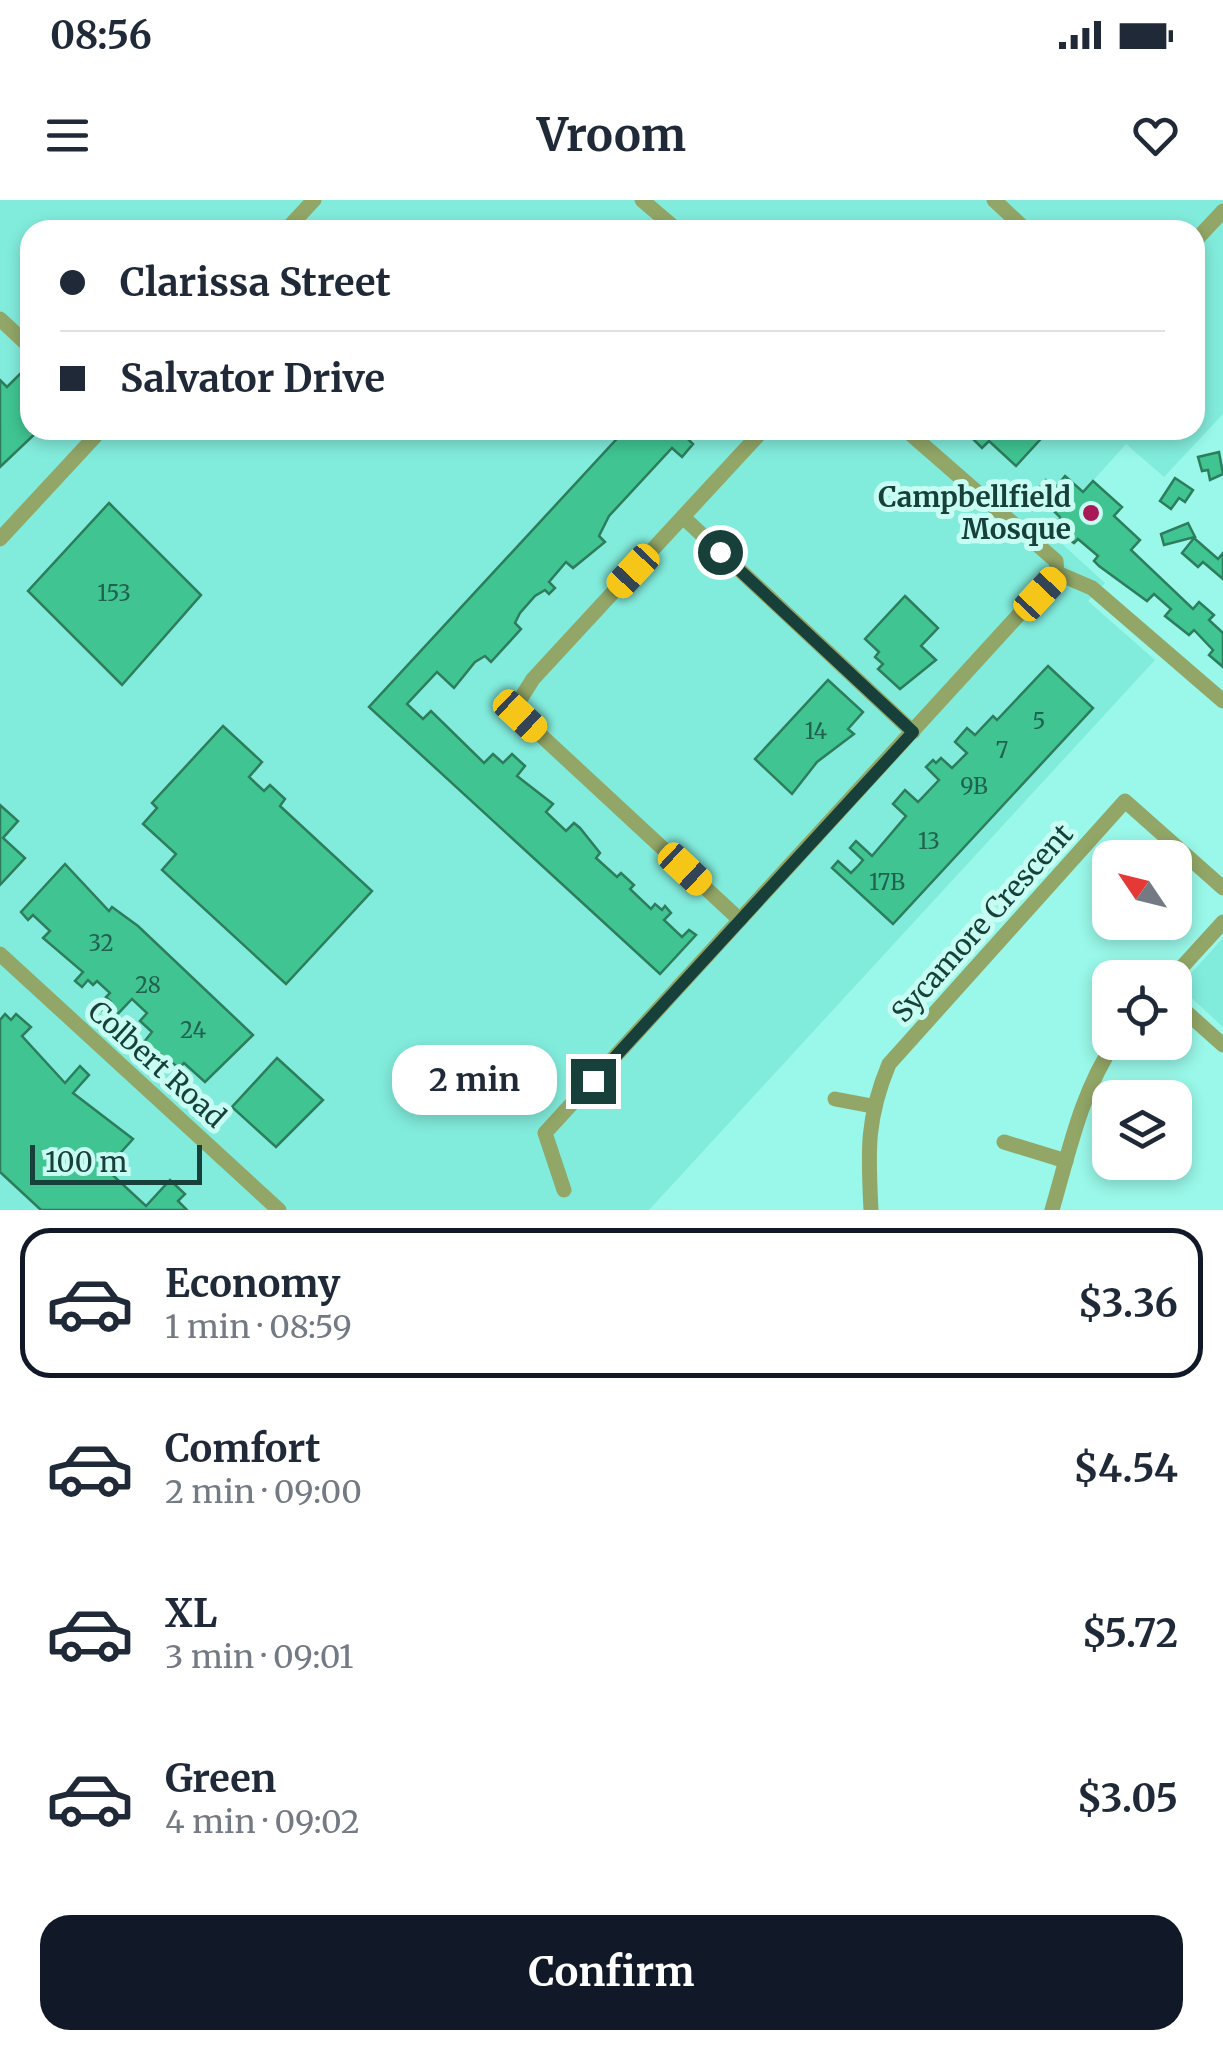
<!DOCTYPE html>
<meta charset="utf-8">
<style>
:root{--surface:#fff;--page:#f6f6f7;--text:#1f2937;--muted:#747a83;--line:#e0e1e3;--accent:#111827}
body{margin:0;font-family:Merriweather,serif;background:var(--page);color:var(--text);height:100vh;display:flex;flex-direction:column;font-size:38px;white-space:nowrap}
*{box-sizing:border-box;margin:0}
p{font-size:32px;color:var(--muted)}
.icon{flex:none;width:55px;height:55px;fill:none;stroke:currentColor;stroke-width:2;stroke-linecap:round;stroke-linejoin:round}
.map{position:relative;height:1010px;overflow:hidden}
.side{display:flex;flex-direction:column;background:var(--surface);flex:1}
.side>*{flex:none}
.guide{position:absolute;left:20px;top:20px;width:1185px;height:220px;border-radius:30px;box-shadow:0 5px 15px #0003;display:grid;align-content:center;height:220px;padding:0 40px;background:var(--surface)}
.needle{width:65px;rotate:305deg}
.buttons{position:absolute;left:1092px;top:640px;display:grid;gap:20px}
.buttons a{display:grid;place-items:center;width:100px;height:100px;border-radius:20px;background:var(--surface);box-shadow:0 5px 15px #0003;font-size:50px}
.scale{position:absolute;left:30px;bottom:25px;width:172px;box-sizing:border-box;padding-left:10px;border:5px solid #17403a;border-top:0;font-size:28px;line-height:35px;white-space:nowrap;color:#17403a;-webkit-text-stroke:8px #c8fdf4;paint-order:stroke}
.end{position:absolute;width:45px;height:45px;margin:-22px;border:12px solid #17403a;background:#fff;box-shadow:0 0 0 5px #fff}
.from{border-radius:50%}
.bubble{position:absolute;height:70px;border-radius:30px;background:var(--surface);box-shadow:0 5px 15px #0003;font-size:32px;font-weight:700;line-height:70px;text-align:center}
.car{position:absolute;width:30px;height:60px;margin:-30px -15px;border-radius:12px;box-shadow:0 0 8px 2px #0007;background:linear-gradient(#f5c518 24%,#345 0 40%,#f5c518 0 76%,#345 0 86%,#f5c518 0)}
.guide b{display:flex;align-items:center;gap:35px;height:95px;font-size:38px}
.guide b+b{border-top:2px solid var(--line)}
.guide i{width:25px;height:25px;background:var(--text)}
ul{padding:18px 0 0;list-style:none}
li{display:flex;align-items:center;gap:30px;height:150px;margin:0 20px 15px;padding:0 20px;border:5px solid transparent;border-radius:30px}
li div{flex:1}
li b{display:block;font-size:38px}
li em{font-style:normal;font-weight:700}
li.active{border-color:var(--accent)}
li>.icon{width:90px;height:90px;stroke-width:1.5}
.primary-button{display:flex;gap:20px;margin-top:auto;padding:20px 40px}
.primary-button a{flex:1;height:115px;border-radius:30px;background:var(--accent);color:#fff;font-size:40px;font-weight:700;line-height:115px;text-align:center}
.status{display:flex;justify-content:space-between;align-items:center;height:70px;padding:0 50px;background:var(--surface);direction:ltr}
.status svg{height:28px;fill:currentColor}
header{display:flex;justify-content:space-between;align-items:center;height:130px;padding:0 40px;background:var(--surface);font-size:45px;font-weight:700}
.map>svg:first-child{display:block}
.built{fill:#82ecdc;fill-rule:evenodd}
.building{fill:#40c592;stroke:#2d7c5c;stroke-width:2.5}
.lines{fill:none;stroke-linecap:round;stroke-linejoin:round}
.minor{stroke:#92a667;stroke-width:15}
.route{stroke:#17403a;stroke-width:12}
.poi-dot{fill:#a91955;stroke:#c8fdf4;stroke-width:4}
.labels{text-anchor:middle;stroke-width:10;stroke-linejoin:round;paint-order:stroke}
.number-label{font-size:22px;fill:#216150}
.poi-label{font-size:28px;font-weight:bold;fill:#17403a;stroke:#c8fdf4;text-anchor:end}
.street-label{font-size:28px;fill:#17403a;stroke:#c8fdf4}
</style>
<div class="status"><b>08:56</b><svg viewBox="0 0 49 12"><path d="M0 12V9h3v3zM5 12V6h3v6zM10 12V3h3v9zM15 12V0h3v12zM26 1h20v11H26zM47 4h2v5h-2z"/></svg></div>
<header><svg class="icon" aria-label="menu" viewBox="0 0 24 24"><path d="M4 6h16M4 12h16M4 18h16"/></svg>Vroom<svg class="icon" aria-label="heart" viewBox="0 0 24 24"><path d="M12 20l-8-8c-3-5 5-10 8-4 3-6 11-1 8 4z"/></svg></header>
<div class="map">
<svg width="1223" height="1010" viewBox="0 0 1223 1010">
<rect width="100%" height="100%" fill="#99f8e9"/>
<g class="built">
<path d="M0,0H1223V214L1164,277L1126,244L1048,331L1105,383L1088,401L1155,460L649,1010H0ZM30,30H1195V230H30Z"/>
<polygon points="1223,738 1223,827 1183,790 1183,782"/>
</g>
<g class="building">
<polygon points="23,171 30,177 30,230 39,230 0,267 0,180 7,187"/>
<polygon points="625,230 679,230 693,244 682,257 672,248 609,316 599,336 605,342 573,368 566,362 549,382 555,388 549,394 545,390 535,396 520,413 515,423 521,429 491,462 485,456 475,462 454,488 437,472 407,504 423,519 431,511 484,563 493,554 503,563 512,554 525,566 517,576 553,604 546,612 566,631 574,623 580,628 600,653 596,658 617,677 621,673 634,685 630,689 651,709 655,704 662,710 665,706 671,713 664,720 682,737 689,730 696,735 660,774 369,507"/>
<polygon points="964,230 1049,230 1016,266 989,241 982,248"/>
<polygon points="1219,252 1223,274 1210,280 1208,270 1202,271 1198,257"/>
<polygon points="1065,276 1083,292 1093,281 1122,307 1114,316 1140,340 1131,350 1193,409 1199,402 1214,415 1209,420 1223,433 1223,467 1209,455 1213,450 1194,430 1189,435 1165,416 1171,409 1154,394 1147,401 1099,366 1094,361 1098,356 1078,339 1074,343 1065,336 1068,332 1060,324 1060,317 1035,293 1046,280 1055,288"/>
<polygon points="1175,278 1193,290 1185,302 1179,298 1171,309 1160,301"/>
<polygon points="109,303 201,395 122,485 28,391"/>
<polygon points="1188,323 1195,337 1164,345 1161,334"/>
<polygon points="1194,338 1218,359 1223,353 1223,379 1203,362 1198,367 1182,353"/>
<polygon points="905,396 938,428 921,446 936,460 900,489 878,469 883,464 875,457 879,452 865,439"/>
<polygon points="1048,466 1093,508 893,724 832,668 838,661 851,673 857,667 863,660 850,648 856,641 872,656 906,616 893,604 905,590 918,602 939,580 926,567 933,560 936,563 941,558 952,568 967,553 955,542 960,536 967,528 975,535 993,516 997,520"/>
<polygon points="828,480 863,512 848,529 854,534 817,562 792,594 755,559"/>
<polygon points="223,526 262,562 249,577 264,591 270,585 285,599 280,606 372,691 286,784 162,670 176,654 143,624 157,608 152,603"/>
<polygon points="0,605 18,621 3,638 25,658 0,685"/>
<polygon points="65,664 109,711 112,707 138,726 253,835 205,882 184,863 179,868 144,842 152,832 140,821 147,813 132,799 113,819 103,811 111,802 106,797 110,793 97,781 93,785 88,780 82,787 75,781 83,772 43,738 50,731 33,715 28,720 21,712"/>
<polygon points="5,814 11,820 16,814 31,827 22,836 65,883 80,866 89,875 73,893 133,939 106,969 146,1006 170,980 185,994 178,1001 187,1010 41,1010 0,972 0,820"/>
<polygon points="277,858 323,900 276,947 232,907"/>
</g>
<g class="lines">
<g class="minor">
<polyline points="642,0 677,30"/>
<polyline points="994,0 1026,30"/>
<polyline points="286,30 314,0"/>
<polyline points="1195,41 1223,11"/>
<polyline points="0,119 30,147"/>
<polyline points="906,230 1056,361 1057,373"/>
<polyline points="683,317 913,532"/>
<polyline points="0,339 101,230"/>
<polyline points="1057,373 1092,388 1223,501"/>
<polyline points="740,720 520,516 516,506 533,479 763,230"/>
<polyline points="0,754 279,1010"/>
<polyline points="1172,778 1223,722"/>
<polyline points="1175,802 1223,845"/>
<polyline points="835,899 872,906"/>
<polyline points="1004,942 1066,961"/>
<polyline points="564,990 545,933 1057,373"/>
<path d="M871,1010C868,952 866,919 889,864L1125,601L1223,688"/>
<path d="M1052,1010C1069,952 1081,892 1115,842"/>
</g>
</g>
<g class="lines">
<polyline class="route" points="593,881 913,532 720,352"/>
</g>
<circle class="poi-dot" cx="1091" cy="313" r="10"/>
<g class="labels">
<g class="number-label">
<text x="114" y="401">153</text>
<text x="1039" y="529">5</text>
<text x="816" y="539">14</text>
<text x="1002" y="558">7</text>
<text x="974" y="594">9B</text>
<text x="929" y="649">13</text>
<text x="887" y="690">17B</text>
<text x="101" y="751">32</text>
<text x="148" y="793">28</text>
<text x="193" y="838">24</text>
</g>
<g class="poi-label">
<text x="1071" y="307">Campbellfield<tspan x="1071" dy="32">Mosque</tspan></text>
</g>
<g class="street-label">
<text transform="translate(982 723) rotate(-48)" y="10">Sycamore Crescent</text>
<text transform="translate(157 864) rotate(42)" y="10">Colbert Road</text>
</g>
</g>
</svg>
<div class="buttons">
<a><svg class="needle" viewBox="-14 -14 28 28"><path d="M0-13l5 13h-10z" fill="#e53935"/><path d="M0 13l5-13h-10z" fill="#747a83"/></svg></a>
<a><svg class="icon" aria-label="locate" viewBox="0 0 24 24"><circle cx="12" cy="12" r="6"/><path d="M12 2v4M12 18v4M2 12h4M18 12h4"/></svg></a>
<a><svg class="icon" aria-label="layers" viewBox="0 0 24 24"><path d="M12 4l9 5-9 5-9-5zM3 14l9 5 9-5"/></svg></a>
</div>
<div class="scale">100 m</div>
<i class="end from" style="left:720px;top:352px"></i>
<i class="end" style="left:593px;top:881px"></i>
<div class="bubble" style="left:392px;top:845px;width:165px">2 min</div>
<i class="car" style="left:633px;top:371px;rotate:223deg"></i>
<i class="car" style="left:1040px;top:394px;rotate:43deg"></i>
<i class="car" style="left:520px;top:516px;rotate:133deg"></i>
<i class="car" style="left:685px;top:669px;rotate:133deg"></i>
<div class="guide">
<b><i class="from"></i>Clarissa Street</b>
<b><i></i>Salvator Drive</b>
</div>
</div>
<section class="side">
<ul>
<li class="active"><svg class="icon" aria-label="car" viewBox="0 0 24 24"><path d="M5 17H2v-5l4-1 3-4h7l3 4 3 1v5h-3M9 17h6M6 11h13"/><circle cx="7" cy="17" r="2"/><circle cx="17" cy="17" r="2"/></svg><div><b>Economy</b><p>1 min · 08:59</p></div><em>$3.36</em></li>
<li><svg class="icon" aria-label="car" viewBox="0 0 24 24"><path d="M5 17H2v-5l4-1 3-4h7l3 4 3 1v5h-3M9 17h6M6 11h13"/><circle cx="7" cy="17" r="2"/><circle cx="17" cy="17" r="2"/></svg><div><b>Comfort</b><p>2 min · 09:00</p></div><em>$4.54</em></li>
<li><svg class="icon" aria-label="car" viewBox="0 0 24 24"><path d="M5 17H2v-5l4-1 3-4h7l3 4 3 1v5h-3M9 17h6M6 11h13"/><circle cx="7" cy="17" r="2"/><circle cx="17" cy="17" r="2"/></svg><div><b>XL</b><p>3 min · 09:01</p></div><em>$5.72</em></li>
<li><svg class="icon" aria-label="car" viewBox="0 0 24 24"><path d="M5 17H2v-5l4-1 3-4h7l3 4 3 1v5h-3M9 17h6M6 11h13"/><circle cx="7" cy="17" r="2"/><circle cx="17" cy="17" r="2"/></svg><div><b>Green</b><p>4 min · 09:02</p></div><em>$3.05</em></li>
</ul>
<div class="primary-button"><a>Confirm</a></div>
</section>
